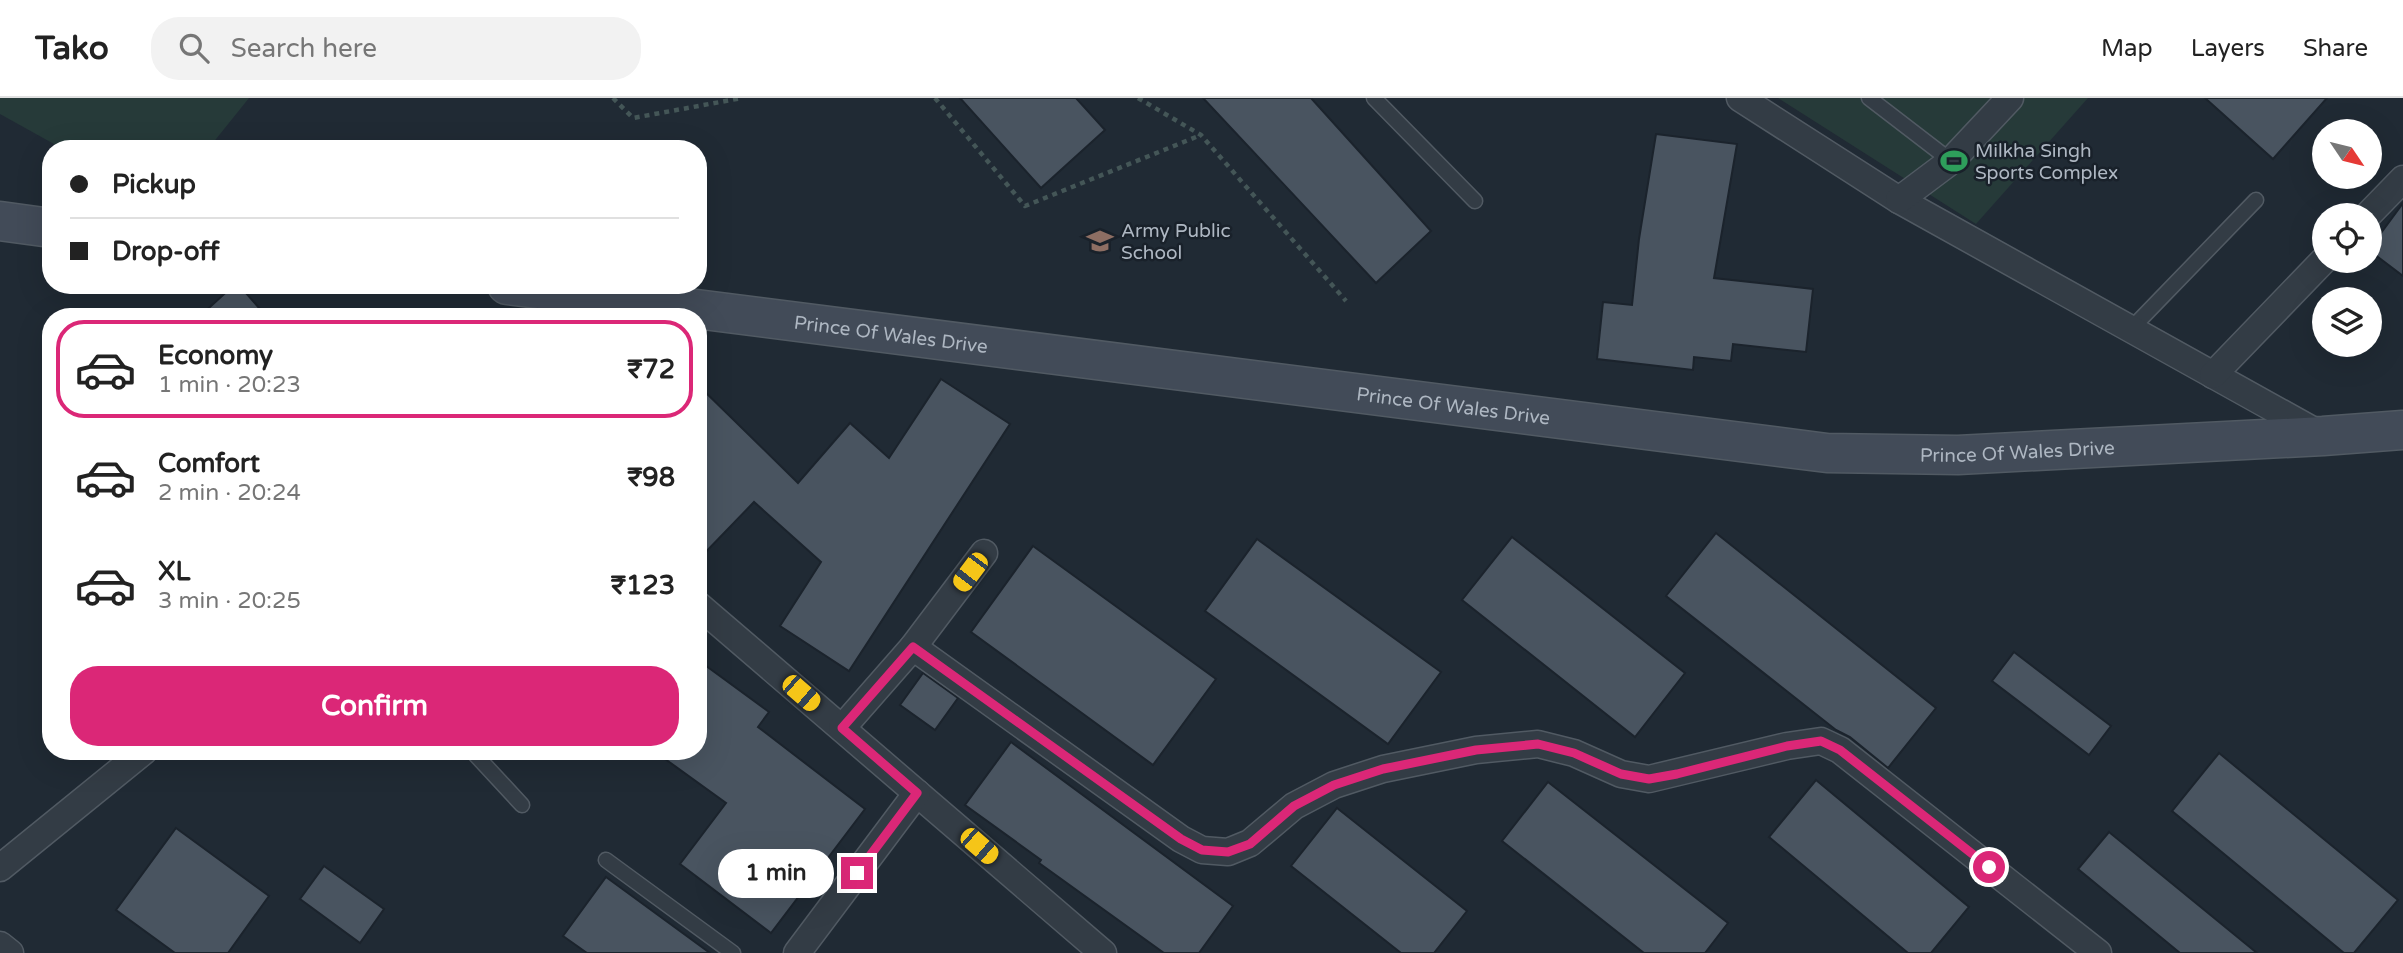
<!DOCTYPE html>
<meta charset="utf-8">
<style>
:root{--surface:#fff;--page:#f2f2f2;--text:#222;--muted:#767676;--line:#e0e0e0;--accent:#db2777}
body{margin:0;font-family:"Varela Round",sans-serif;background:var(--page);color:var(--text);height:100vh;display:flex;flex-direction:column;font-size:26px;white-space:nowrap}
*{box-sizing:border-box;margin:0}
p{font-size:23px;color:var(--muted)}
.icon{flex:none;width:38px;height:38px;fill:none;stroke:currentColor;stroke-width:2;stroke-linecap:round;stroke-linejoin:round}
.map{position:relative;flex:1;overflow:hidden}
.details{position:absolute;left:42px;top:210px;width:665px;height:452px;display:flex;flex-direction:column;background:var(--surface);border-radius:28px;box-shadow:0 7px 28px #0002}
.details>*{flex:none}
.guide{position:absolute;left:42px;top:42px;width:665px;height:154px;border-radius:28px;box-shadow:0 7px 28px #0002;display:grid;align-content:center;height:154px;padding:0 28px;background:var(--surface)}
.needle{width:46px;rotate:125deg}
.controls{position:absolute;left:2312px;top:21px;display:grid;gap:14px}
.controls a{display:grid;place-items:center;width:70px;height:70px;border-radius:50%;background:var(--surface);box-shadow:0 7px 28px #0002;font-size:35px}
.end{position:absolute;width:32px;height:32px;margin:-16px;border:9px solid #db2777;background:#fff;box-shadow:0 0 0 4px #fff}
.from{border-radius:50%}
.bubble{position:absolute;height:49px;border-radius:24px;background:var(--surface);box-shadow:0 7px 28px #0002;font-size:23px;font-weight:700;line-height:49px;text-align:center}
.car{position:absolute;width:21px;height:42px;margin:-21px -10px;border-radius:9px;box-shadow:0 0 5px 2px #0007;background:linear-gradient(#f5c518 24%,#345 0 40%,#f5c518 0 76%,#345 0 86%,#f5c518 0)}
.guide b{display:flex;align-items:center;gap:24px;height:66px;font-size:26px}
.guide b+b{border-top:2px solid var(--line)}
.guide i{width:18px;height:18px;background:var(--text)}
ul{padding:12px 0 0;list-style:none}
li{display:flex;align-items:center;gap:21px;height:98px;margin:0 14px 10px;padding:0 14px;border:4px solid transparent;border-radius:28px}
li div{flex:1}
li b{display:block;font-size:26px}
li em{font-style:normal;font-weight:700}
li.current{border-color:var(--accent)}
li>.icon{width:63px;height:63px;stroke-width:1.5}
.cta{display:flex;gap:14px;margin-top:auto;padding:14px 28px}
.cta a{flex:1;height:80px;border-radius:28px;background:var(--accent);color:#fff;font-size:28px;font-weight:700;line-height:80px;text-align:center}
header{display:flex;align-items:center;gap:42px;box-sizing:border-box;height:98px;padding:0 35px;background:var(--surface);border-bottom:2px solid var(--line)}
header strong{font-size:33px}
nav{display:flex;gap:38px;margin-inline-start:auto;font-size:24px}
.search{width:490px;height:63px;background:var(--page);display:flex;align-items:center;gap:18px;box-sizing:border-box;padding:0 24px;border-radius:28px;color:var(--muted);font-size:26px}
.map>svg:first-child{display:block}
.green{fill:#263a39}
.building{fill:#495460;stroke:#1b232c;stroke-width:2}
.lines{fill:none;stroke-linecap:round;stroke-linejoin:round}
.service-casing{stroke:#515a63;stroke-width:17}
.minor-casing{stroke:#515a63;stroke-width:29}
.secondary-casing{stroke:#515a63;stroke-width:41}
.path{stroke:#445657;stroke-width:4.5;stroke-dasharray:5 5;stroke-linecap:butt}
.service{stroke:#333c45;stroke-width:14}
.minor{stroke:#333c45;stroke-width:26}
.secondary{stroke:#424b58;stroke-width:38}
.route{stroke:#db2777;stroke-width:9}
.labels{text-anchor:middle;stroke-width:5;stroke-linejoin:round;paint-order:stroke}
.poi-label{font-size:19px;fill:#aeb7c2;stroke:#19212a;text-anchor:start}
.street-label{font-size:19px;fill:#aeb7c2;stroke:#19212a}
</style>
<header>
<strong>Tako</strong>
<div class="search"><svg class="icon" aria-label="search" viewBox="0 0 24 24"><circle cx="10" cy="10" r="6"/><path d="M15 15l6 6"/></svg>Search here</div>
<nav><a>Map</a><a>Layers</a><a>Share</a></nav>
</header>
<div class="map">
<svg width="2403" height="855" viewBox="0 0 2403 855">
<rect width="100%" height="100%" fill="#202a34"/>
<g class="green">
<polygon points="0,0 249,0 208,51 63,51 0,16"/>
<polygon points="1778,0 2088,0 1976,126"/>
</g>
<g class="building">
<polygon points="960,0 1076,0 1105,32 1041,90"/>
<polygon points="1203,0 1311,0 1431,133 1376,185"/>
<polygon points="2205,0 2327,0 2273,61"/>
<polygon points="1656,36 1737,46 1714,180 1813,191 1806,254 1733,246 1731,263 1694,259 1693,272 1597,261 1603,204 1632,207 1639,141"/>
<polygon points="2403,105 2403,178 2370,153 2370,150"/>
<polygon points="234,187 239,187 267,219 199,219"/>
<polygon points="941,281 1010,326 849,573 780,528 821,464 754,404 698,462 698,287 798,385 850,325 889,360"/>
<polygon points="1716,435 1936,610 1888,670 1850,639 1836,632 1666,498"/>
<polygon points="1512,439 1685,575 1635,639 1462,502"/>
<polygon points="1257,441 1441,574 1388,646 1205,513"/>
<polygon points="1033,448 1216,581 1153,667 971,534"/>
<polygon points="2014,554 2111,628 2089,657 1992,583"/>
<polygon points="698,562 769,614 758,629 865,711 771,835 680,766 726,705 654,653 698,653"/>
<polygon points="923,575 958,600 935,632 900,607"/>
<polygon points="1011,644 1233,808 1199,855 1164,855 1039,765 1041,762 965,707"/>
<polygon points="2219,655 2398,802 2354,855 2344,855 2172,713"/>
<polygon points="1816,682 1969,809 1931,855 1908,855 1769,739"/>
<polygon points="1548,684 1728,825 1705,855 1644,855 1502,743"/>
<polygon points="1337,710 1467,813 1434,855 1401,855 1291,768"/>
<polygon points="176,730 269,798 228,855 175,855 116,812"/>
<polygon points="2109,734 2257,855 2180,855 2078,771"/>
<polygon points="324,768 384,811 360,845 300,801"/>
<polygon points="606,779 710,855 587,855 563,838"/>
</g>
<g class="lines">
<g class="service-casing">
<g id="service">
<polyline points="1374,0 1475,103"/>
<polyline points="1869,0 1951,63"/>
<polyline points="2131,231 2256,102"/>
<polyline points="472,653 522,707"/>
<polyline points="606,762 733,855"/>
</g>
</g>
<g class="minor-casing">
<g id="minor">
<polyline points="1740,0 1899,102 2323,338"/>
<polyline points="1899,102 1951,63 2010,0"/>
<polyline points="2368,117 2403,81"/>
<polyline points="2213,277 2324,162"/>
<polyline points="698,507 1103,855"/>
<polyline points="913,549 1181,741 1202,752 1228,754 1250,745 1294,708 1334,687 1383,671 1476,652 1538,646 1574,655 1621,676 1649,681 1787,648 1821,643 1840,652 2098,855"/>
<polyline points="842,630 913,549 984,455"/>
<polyline points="0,770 144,653"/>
<polyline points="0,847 10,855"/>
<polyline points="797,855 917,695"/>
</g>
</g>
<g class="secondary-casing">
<g id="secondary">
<polyline points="0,123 51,130"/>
<path id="s1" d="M507,187L1827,355L1958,357L2323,338L2403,332"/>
</g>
</g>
<g class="path">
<polyline points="613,0 633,20 742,0"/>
<polyline points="935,0 1025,108 1201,37"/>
<polyline points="1138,0 1201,37 1346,203"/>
</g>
<use href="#service" class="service"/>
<use href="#minor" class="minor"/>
<use href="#secondary" class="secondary"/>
</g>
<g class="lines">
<polyline class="route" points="857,775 917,695 842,630 913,549 1181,741 1202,752 1228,754 1250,746 1294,708 1334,687 1383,671 1476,652 1538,646 1574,655 1621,676 1649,681 1677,676 1787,648 1821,643 1840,652 1989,769"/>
</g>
<defs>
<g id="stadium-bare" transform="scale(2.1)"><path d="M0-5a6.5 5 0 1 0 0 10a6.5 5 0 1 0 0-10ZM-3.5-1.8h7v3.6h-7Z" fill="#2e9e5b" stroke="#19212a" stroke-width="2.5" paint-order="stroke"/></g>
<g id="school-bare" transform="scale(2.1)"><path d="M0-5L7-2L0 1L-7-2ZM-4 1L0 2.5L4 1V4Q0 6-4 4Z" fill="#8d6e63" stroke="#19212a" stroke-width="2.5" paint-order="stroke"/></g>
</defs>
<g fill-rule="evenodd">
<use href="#stadium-bare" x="1954" y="63"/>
<use href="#school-bare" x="1100" y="143"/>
</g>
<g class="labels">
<g class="poi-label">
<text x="1975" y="59">Milkha Singh<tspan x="1975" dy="22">Sports Complex</tspan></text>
<text x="1121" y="139">Army Public<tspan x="1121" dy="22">School</tspan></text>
</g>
<g class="street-label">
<text dy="7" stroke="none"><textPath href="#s1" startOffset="387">Prince Of Wales Drive</textPath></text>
<text dy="7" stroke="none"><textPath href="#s1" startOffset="954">Prince Of Wales Drive</textPath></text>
<text dy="7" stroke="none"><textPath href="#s1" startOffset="1521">Prince Of Wales Drive</textPath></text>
</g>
</g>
</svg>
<div class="controls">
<a><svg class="needle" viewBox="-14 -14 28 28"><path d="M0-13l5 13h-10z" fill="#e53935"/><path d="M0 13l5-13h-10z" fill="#767676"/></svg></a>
<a><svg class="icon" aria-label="locate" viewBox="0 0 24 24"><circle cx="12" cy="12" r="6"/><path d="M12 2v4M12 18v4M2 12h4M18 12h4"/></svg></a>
<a><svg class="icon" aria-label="layers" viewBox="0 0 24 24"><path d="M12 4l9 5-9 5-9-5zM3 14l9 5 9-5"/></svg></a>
</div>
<i class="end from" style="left:1989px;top:769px"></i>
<i class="end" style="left:857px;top:775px"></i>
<div class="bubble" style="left:718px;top:751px;width:116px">1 min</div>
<i class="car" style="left:970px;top:474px;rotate:217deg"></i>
<i class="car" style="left:801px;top:595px;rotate:131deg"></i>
<i class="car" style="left:979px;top:748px;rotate:131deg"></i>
<div class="guide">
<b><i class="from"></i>Pickup</b>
<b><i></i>Drop-off</b>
</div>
<section class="details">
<ul>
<li class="current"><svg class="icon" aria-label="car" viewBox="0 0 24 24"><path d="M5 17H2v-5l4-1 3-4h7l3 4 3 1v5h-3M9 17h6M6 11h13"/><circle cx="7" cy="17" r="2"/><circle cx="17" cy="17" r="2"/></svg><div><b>Economy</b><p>1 min · 20:23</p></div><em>₹72</em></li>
<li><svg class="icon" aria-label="car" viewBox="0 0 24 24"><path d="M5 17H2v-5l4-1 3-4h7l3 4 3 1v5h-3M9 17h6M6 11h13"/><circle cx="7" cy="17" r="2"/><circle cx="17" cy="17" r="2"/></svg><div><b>Comfort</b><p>2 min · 20:24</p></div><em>₹98</em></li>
<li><svg class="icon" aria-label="car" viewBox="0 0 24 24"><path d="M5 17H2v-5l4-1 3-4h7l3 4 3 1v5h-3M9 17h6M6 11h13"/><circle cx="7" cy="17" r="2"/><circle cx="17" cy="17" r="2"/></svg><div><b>XL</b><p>3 min · 20:25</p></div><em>₹123</em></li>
</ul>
<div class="cta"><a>Confirm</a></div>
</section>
</div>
